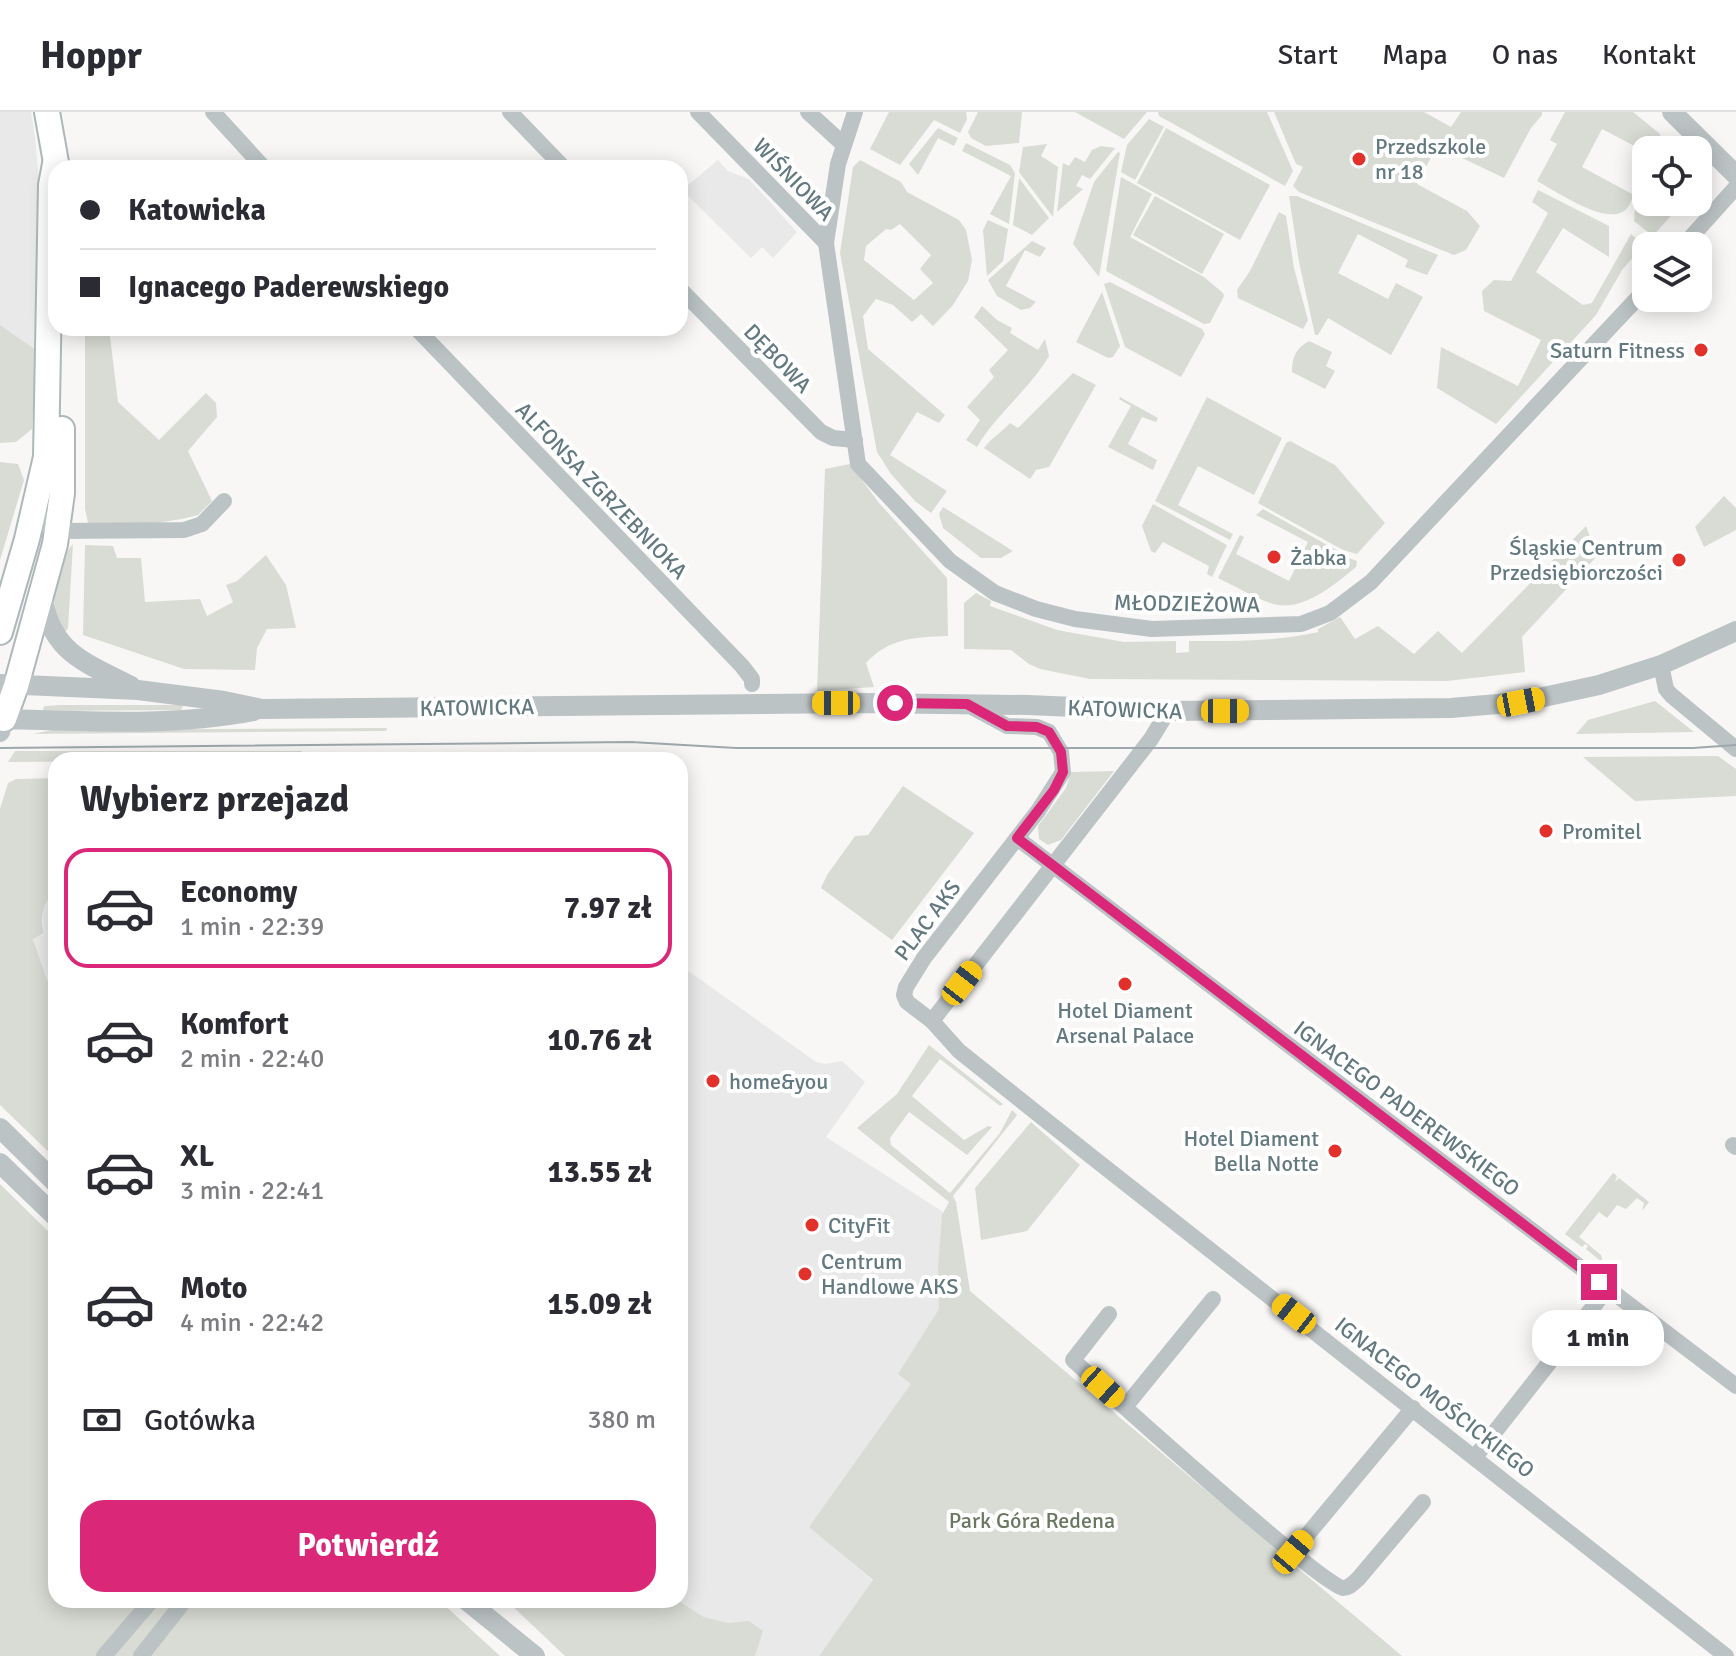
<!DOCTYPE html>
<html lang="pl">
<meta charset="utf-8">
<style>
:root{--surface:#fff;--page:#f2f2f3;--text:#2b2b33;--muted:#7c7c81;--line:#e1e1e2;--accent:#db2777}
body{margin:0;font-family:Signika,sans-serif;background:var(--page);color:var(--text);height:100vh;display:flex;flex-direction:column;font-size:30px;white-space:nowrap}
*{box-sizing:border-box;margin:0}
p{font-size:26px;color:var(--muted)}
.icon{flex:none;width:44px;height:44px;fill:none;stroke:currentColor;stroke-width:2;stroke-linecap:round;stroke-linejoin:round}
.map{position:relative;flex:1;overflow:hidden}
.drawer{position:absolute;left:48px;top:640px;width:640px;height:856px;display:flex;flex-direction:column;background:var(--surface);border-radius:24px;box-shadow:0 4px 20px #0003}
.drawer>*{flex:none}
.banner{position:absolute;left:48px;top:48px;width:640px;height:176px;border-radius:24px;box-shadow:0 4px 20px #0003;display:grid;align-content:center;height:176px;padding:0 32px;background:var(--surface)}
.tools{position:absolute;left:1632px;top:24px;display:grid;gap:16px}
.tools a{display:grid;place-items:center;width:80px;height:80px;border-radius:16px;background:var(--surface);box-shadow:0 4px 20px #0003;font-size:40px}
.end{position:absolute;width:36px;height:36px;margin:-18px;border:10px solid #db2777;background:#fff;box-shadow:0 0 0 4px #fff}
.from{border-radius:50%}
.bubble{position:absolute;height:56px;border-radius:24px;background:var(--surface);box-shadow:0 4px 20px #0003;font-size:26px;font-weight:700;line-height:56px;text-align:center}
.car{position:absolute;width:24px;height:48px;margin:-24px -12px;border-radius:10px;box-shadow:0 0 6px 2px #0007;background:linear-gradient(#f5c518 24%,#345 0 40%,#f5c518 0 76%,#345 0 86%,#f5c518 0)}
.banner b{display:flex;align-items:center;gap:28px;height:76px;font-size:30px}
.banner b+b{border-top:2px solid var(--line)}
.banner i{width:20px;height:20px;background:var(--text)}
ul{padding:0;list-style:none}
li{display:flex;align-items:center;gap:24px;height:120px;margin:0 16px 12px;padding:0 16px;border:4px solid transparent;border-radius:24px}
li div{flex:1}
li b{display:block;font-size:30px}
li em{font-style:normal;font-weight:700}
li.current{border-color:var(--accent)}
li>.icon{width:72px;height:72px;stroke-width:1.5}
h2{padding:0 32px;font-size:36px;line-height:96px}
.pay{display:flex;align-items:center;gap:20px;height:88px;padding:0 32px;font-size:30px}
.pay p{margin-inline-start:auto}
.action{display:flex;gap:16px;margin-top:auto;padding:16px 32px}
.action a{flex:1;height:92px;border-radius:24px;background:var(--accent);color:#fff;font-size:32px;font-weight:700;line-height:92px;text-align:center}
header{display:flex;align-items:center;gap:48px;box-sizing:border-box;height:112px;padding:0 40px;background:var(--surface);border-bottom:2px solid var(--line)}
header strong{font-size:38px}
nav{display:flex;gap:44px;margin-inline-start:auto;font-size:28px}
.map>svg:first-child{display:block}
.built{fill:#e8e9e8}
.green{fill:#d8dcd4;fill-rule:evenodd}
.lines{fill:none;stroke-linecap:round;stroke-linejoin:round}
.secondary-casing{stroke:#aeb7ba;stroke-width:28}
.minor{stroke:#bcc3c5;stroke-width:16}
.tertiary{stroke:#bcc3c5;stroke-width:20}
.secondary{stroke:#fff;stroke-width:24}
.tram{stroke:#9ea8ac;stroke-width:2}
.route{stroke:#db2777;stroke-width:10}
.poi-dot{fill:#e2312a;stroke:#fff;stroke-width:3}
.labels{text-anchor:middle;stroke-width:8;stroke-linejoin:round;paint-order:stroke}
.poi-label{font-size:22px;fill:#637980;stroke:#fff;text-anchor:start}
.street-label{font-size:22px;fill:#637980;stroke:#fff}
.park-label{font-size:22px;fill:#6a7861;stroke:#fff}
</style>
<header>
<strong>Hoppr</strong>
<nav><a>Start</a><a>Mapa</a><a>O nas</a><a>Kontakt</a></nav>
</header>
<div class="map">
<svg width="1736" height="1544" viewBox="0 0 1736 1544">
<rect width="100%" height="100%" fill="#f8f7f5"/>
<g class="built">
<polygon points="0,0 31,0 35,25 44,124 36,238 0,213"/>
<polygon points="718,48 728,59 749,67 797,120 773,146 762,135 751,146 682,78"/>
<polygon points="56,778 56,893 33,826 44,822 42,801 46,789"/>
<polygon points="680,853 816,950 826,952 842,949 865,970 826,1025 948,1103 959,1202 830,1432 873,1469 819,1544 755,1544 762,1519 750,1510 728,1511 704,1505 677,1488 680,1488"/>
</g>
<g class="green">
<polygon points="889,0 966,0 967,7 960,21 934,8 900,53 870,37"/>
<polygon points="978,0 1022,0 1019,31 986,34 971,26 968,20"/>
<polygon points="1075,0 1147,0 1124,27"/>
<polygon points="1158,0 1267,0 1293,59 1285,74 1159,4"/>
<polygon points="1274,0 1424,0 1451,15 1461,0 1542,0 1542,3 1531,16 1504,66 1437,34 1417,72 1467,99 1480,114 1466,138 1454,143 1299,80 1293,74 1303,55 1296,52"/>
<path d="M1565,0H1633L1660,22L1661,26L1655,38L1646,40L1602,17L1582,55L1634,83C1631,89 1629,96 1624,99C1604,113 1556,79 1537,69L1557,32L1550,28Z"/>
<polygon points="1149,7 1164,15 1135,68 1121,60 1127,33"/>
<polygon points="938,16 958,26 954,34 938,26 918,63 909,52"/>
<polygon points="1166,16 1270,73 1240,128 1137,71"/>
<polygon points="966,31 1010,53 1015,61 1009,112 990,102 1011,64 962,39"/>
<polygon points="1047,32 1041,44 1058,55 1053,105 1019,60 1023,35"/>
<polygon points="1101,34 1115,36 1090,67 1082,63 1076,74 1083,77 1057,100 1063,51 1069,54 1075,45 1085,50 1092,38"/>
<polygon points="1118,40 1120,41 1099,165 1073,132 1094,70"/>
<path d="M860,48L901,70L907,80L959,108L966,118L972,148L968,169L953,193L933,214L921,202L912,210L893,193L876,187L863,204L868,237L945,303L939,311L917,300L890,343L947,379L931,401L915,389L891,362L877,340L840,141L853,55ZM900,112L931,143L920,157L933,171L914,188L864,148L866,134L886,117L891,118Z"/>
<polygon points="1121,65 1152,82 1130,125 1204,165 1223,181 1224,184 1210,211 1204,212 1106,159"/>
<polygon points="1019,66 1049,106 1032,123 1013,113"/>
<polygon points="1646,76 1646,90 1683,90 1653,124 1634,109 1635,97"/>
<polygon points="1538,78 1609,114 1609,145 1563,116 1536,160 1583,193 1592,191 1631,122 1644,133 1622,158 1596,203 1496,312 1437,276 1441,235 1518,274 1541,228 1484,199 1482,179 1494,168 1511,169 1548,101 1532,90"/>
<polygon points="1155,84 1224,122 1202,162 1133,123"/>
<polygon points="1289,84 1297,84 1438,143 1427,163 1405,155 1408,148 1358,122 1338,161 1388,187 1396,171 1423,185 1391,243 1328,206 1318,223 1315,223 1299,150"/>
<polygon points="1279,100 1286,104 1294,156 1308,208 1303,217 1238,186 1237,178 1250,159"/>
<polygon points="988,108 1008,117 1003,149 987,164 983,118"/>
<polygon points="1032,129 1046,136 1040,145 1025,138 1006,174 1036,190 1030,196 1021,198 997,184 988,168"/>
<polygon points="1110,170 1202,217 1205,222 1181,265 1125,235 1104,172"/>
<polygon points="1102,180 1120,234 1113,245 1108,246 1076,230"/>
<path d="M982,194L997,208L1012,216L1010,221L1038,238L1045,227L1049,244C1029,278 996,302 977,335L966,328L980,308L967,295L994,265L989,258L1008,238L974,205Z"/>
<polygon points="0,213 36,238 32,317 16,330 0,331"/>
<polygon points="85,216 109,216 118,290 159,328 206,281 216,291 217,305 188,339 212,389 198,403 182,407 149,412 88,411 85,397"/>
<path d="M1309,229L1332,240L1326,254L1335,259L1325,277L1292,260C1292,245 1296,236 1309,229Z"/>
<path d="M1073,261L1096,273L1049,355L1036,358L1030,367L984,336C992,325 1001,321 1010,311L1018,316Z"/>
<polygon points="1120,285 1158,306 1156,310 1142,305 1128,332 1157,348 1153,358 1108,335 1131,294 1119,287"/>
<polygon points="1207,285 1282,326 1254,383 1198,354 1178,393 1233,422 1230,428 1155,389"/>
<polygon points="1290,329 1335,353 1385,411 1357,442 1343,438 1258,391 1286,331"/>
<polygon points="0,350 18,352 24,368 0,448"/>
<path d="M850,352L879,391L947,466L948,524C915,525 889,526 866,551L874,575L817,579L825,357Z"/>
<polygon points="1724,384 1736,396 1736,418 1704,435 1695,415"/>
<polygon points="1153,392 1227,433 1212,465 1207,462 1209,454 1163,430 1155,441 1151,439 1142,414"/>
<polygon points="943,395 1013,439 1001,446 981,446 943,416 939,402"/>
<path d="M1263,397L1338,439L1341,443L1357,449L1356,455C1334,473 1301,502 1270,491C1253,485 1235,474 1218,466L1240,423L1244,425L1236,442L1289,469L1308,430L1256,403Z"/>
<path d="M1586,414L1597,444L1522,525L1525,560L1447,569L1090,567L1040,557L1029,552L1011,538L964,537V491L976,481L991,489L990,494L1057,518L1124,530L1176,529V541L1189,540V529C1233,529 1275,530 1318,520V517L1340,505L1355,527L1378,514L1414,542L1438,519L1462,541Z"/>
<path d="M73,432L68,516L63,523C48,495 52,457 73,432Z"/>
<polygon points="85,433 113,434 117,446 141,446 145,490 200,487 207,504 233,490 226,473 237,469 266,443 286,473 296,516 267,517 257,536 255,558 184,557 83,523"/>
<polygon points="1655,589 1694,620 1576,622 1588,608"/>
<polygon points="61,593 181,593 183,595 181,598 44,599 43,596 45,594"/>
<polygon points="387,616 386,619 33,622 52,618"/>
<polygon points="15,639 302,639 301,648 8,650"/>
<polygon points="1718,644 1736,657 1736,684 1635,689 1583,645"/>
<polygon points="1114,659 1061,728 1048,733 1039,727 1038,714 1066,676 1071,660"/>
<path d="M56,666V778C43,790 39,804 44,821L33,827L56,893V1047L0,993V697L8,671L16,667Z"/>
<polygon points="903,674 974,721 892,828 821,776 827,763 855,724 868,723"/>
<polygon points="929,933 1003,992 1000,994 940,947 912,984 964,1028 988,1014 992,1015 967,1043 909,1000 890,1026 891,1033 950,1081 1000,1021 1012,998 1017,1003 953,1084 956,1090 970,1179 1402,1544 819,1544 873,1468 809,1415 911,1272 898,1262 939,1197 938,1155 942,1103 949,1090 857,1016 897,982"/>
<polygon points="1031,1010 1080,1053 1027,1119 981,1128 975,1076"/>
<polygon points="1613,1061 1617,1064 1615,1070 1619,1066 1649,1090 1642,1099 1644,1091 1637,1086 1626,1097 1617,1093 1607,1106 1599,1100 1579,1125 1601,1143 1603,1151 1586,1137 1588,1134 1585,1132 1582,1135 1565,1122"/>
<polygon points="0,1072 56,1127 56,1488 439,1488 500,1544 0,1544"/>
<polygon points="506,1488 677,1488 704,1505 728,1511 749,1509 763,1519 755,1544 565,1544"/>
</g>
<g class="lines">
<g class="secondary-casing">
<g id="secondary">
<polyline points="47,0 57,56"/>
<polyline points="0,520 27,427 46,345 51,73 55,52"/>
<polyline points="0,606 4,607 16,574 55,432 62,381 62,317"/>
</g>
</g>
<g class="minor">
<polyline points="213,0 264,56"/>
<polyline points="510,0 564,56"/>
<polyline points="698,0 826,131"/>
<polyline points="808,0 843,32"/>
<polyline points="855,0 838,52 826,131 858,352 950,449 995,481 1036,497 1075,507 1152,517 1301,512 1330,501 1371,470 1646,177"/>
<polyline points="1683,134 1736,75"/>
<polyline points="680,177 821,320 833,326 855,328"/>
<polyline points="416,216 742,554 752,567 752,572"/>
<polyline points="35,396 44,411 58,419 184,418 202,412 224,389"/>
<polyline points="1661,553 1666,577 1671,583 1736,637"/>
<polyline points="968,593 1007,614 1037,615 1049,620 1061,640 1063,660 1038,699 924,846 906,875 904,883 907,890 932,909 959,939 1092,1045 1726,1544"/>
<polyline points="1017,726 1736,1274"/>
<polyline points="932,909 1151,627 1168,599"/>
<polyline points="1733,1033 1736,1035"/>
<path d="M1109,1202L1073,1248C1103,1276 1323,1475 1343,1476C1349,1476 1353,1471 1358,1467L1423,1390"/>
<polyline points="1125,1295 1213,1187"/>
<polyline points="1475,1345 1608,1176"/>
<polyline points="1293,1440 1413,1296"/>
<polyline points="104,1544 152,1488"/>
<polyline points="141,1544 185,1488"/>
</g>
<g class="tertiary">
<polyline points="1672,0 1736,63"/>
<path d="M42,482C50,540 84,550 131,574"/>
<polyline points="0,572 138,578 224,589 262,597 864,591 1028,593 1168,599 1451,596 1521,590 1599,573 1661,553 1736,519"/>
<path d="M0,620L4,607C86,609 173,615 254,599"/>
<polyline points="0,1016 56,1071"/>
<polyline points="0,1051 56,1105"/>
<polyline points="466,1488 535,1544"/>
</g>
<use href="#secondary" class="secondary"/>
<polyline class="tram" points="0,636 631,630 736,636 1693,636 1736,633"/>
</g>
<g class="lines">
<polyline class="route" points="895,591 967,592 1007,614 1037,615 1049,620 1061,640 1063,660 1054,678 1017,726 1599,1170"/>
</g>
<g class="poi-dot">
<circle cx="1359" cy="47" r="8"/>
<circle cx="1701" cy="238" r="8"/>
<circle cx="1274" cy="445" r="8"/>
<circle cx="1679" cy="448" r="8"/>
<circle cx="1546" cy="719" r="8"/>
<circle cx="1125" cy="872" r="8"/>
<circle cx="713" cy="969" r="8"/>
<circle cx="1335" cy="1039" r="8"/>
<circle cx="812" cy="1113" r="8"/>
<circle cx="805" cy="1162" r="8"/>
</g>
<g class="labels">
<g class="poi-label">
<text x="1375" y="42">Przedszkole<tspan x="1375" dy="25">nr 18</tspan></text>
<text x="1685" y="246" text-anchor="end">Saturn Fitness</text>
<text x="1663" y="443" text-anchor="end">Śląskie Centrum<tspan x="1663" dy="25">Przedsiębiorczości</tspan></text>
<text x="1290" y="453">Żabka</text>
<text x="1562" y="727">Promitel</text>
<text x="1125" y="906" text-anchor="middle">Hotel Diament<tspan x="1125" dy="25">Arsenal Palace</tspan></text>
<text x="729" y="977">home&amp;you</text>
<text x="1319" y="1034" text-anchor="end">Hotel Diament<tspan x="1319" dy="25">Bella Notte</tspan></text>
<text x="828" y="1121">CityFit</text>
<text x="821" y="1157">Centrum<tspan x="821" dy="25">Handlowe AKS</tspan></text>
</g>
<g class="street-label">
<text transform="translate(794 67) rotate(46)" y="8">WIŚNIOWA</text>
<text transform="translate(778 246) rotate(46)" y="8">DĘBOWA</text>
<text transform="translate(602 378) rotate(46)" y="8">ALFONSA ZGRZEBNIOKA</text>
<text transform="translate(1187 491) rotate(1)" y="8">MŁODZIEŻOWA</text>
<text transform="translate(477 595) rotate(-1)" y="8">KATOWICKA</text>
<text transform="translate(1125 597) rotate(2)" y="8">KATOWICKA</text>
<text transform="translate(927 808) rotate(-53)" y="8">PLAC AKS</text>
<text transform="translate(1407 996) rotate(37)" y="8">IGNACEGO PADEREWSKIEGO</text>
<text transform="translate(1435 1285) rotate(38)" y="8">IGNACEGO MOŚCICKIEGO</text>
</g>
<g class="park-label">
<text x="1032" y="1416">Park Góra Redena</text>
</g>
</g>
</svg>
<div class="tools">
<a><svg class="icon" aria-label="locate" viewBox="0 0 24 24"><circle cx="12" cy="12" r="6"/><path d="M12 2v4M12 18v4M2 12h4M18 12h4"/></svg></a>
<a><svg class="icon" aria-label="layers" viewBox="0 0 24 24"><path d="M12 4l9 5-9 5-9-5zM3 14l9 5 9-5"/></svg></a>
</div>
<i class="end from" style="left:895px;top:591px"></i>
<i class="end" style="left:1599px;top:1170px"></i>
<div class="bubble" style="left:1532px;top:1198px;width:132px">1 min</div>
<i class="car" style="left:1521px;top:590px;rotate:79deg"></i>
<i class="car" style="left:836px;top:591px;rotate:270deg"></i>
<i class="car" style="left:1225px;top:599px;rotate:90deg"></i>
<i class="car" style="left:962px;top:871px;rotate:38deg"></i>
<i class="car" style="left:1294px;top:1202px;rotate:308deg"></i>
<i class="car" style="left:1103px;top:1275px;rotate:132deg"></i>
<i class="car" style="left:1293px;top:1440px;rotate:40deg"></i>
<div class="banner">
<b><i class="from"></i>Katowicka</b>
<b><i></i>Ignacego Paderewskiego</b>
</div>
<section class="drawer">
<h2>Wybierz przejazd</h2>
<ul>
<li class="current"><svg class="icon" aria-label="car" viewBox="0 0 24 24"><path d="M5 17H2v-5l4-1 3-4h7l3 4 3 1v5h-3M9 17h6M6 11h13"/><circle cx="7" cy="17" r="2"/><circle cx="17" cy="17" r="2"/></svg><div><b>Economy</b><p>1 min · 22:39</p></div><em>7.97 zł</em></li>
<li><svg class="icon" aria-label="car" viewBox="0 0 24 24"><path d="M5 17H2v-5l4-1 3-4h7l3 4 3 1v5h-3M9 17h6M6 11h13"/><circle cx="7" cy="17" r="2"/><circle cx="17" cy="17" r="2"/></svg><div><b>Komfort</b><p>2 min · 22:40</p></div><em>10.76 zł</em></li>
<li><svg class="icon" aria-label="car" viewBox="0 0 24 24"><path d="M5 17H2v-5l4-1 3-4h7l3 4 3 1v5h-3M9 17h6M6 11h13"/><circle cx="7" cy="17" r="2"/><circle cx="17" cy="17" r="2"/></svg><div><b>XL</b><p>3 min · 22:41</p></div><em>13.55 zł</em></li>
<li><svg class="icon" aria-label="car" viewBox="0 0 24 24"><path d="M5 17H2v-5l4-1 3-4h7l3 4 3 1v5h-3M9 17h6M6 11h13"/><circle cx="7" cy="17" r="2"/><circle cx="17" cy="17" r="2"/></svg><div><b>Moto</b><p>4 min · 22:42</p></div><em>15.09 zł</em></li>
</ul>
<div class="pay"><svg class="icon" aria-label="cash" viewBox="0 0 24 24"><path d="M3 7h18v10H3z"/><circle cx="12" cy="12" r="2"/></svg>Gotówka<p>380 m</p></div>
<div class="action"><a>Potwierdź</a></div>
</section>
</div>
